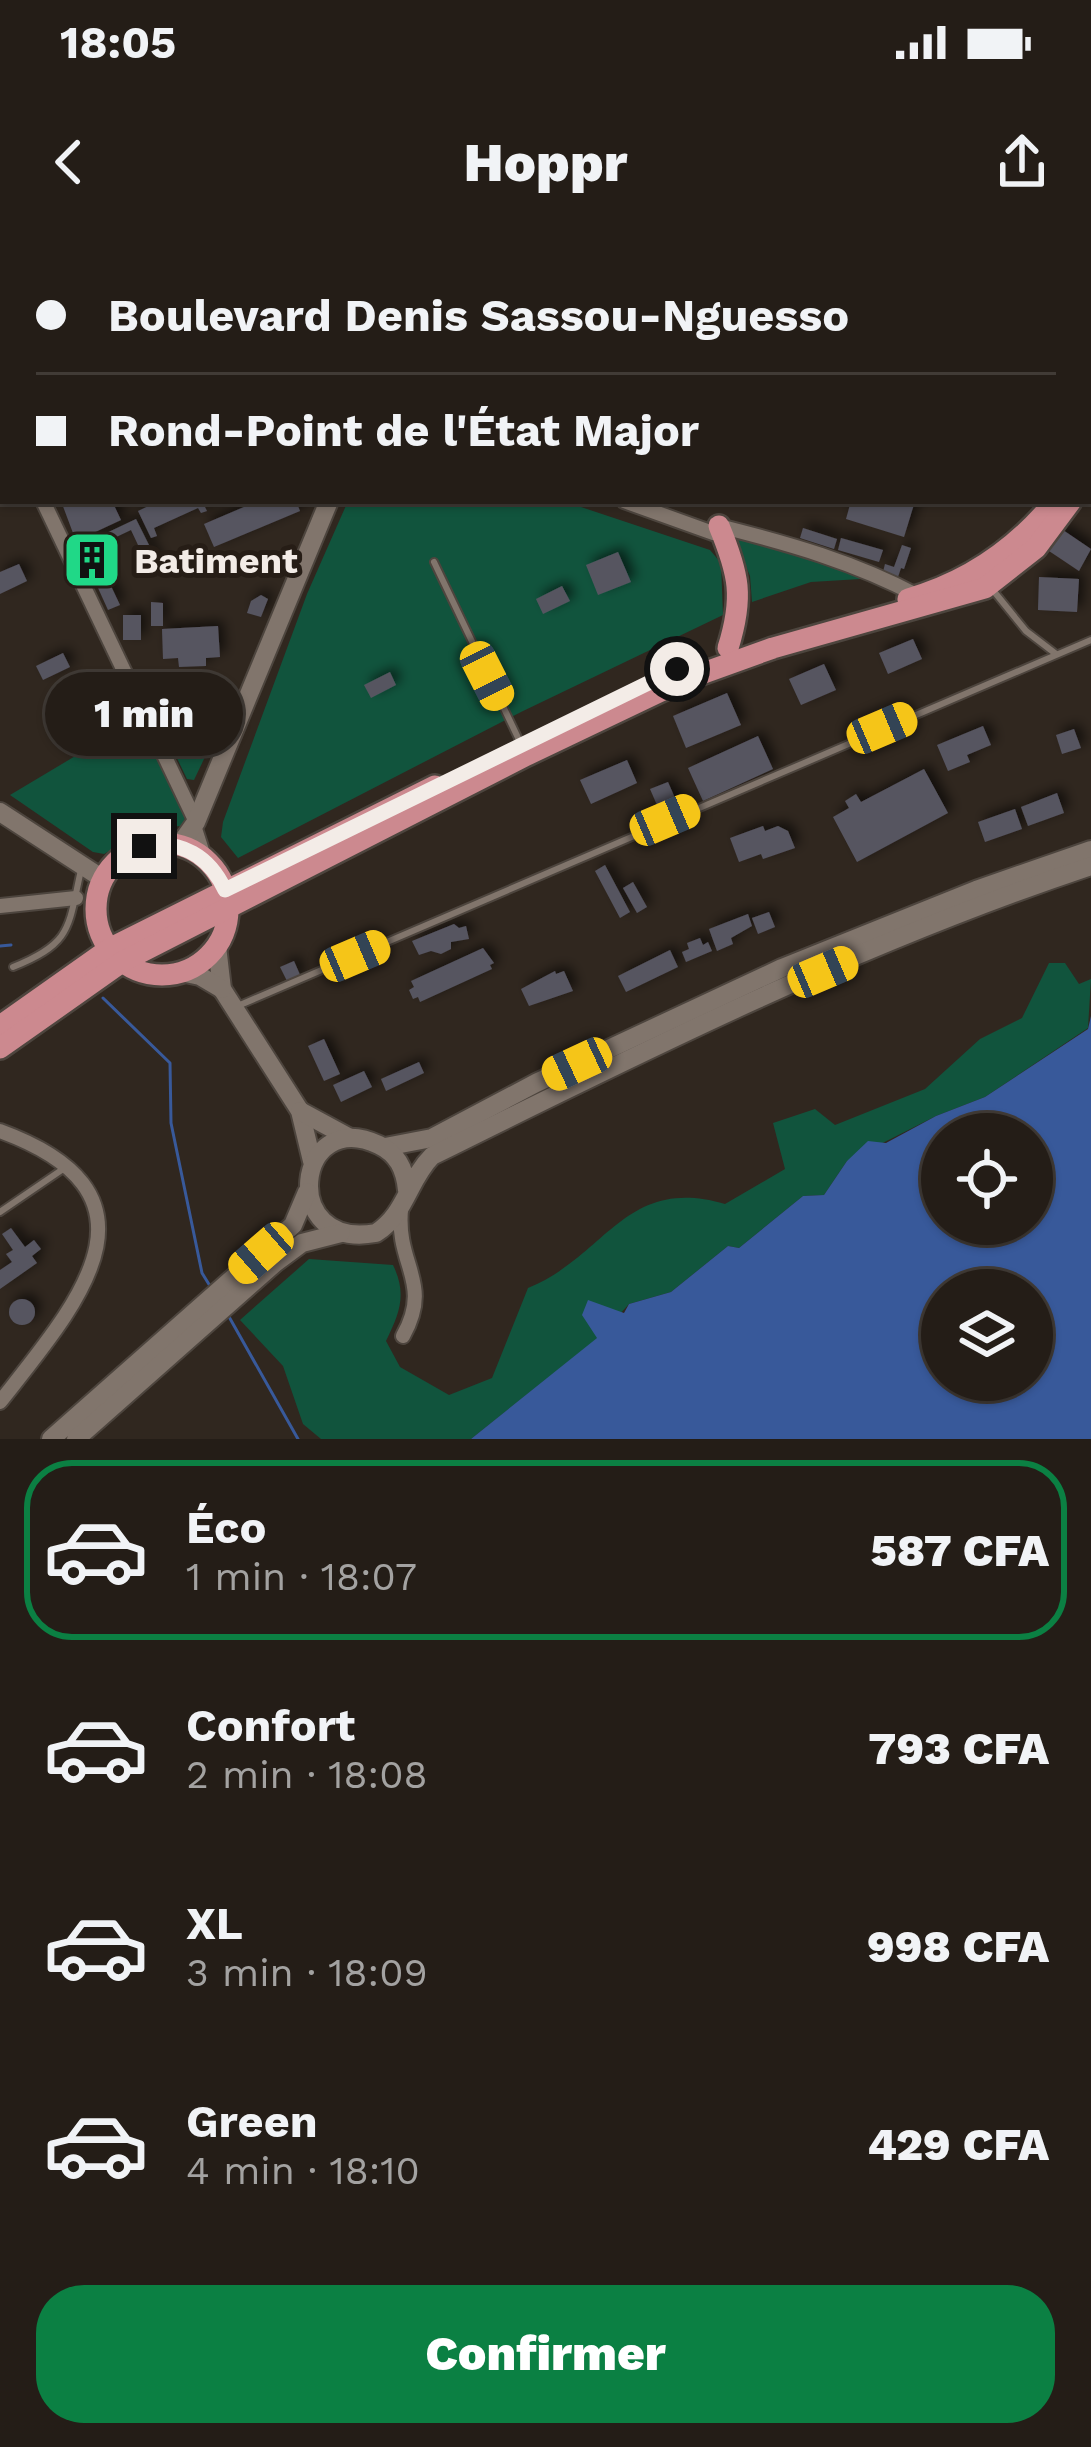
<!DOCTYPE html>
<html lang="fr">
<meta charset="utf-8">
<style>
:root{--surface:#241d17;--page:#302a24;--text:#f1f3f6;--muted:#a3a2a1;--line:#413b36;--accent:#0b8043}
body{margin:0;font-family:"Work Sans",sans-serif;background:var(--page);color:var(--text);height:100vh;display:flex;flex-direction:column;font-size:45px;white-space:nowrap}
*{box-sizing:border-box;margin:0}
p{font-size:39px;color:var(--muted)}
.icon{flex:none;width:66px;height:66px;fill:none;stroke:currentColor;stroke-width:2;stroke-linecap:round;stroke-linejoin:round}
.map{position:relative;height:1199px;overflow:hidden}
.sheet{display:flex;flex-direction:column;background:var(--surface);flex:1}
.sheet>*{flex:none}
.hud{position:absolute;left:0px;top:0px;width:1092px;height:264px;box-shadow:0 3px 9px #0004,0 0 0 3px var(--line);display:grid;align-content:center;height:264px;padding:0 36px;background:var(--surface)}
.controls{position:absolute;left:921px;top:873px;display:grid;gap:24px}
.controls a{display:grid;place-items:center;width:132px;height:132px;border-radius:50%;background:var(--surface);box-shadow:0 3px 9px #0004,0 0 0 3px var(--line);font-size:60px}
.end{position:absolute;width:54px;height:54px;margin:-27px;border:15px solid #f3ece7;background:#111;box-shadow:0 0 0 6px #111}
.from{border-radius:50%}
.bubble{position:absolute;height:84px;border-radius:42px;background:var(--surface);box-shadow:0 3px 9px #0004,0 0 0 3px var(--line);font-size:39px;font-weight:800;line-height:84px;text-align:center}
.car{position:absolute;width:36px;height:72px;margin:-36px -18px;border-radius:15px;box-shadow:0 0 9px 3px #0007;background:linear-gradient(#f5c518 24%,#345 0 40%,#f5c518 0 76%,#345 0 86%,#f5c518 0)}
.hud b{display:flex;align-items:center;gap:42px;height:114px;font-size:45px}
.hud b+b{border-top:3px solid var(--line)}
.hud i{width:30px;height:30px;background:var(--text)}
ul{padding:21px 0 0;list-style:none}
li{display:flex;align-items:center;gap:36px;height:180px;margin:0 24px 18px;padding:0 12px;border:6px solid transparent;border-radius:48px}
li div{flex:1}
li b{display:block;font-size:45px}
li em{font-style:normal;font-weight:800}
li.selected{border-color:var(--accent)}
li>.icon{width:108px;height:108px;stroke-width:1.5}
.action{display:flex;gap:24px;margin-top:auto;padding:24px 36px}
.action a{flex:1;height:138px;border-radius:48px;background:var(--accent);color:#fff;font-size:48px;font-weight:800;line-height:138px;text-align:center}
.status{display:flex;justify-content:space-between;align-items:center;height:84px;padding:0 60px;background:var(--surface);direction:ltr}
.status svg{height:33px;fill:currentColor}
header{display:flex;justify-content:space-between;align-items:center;height:156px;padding:0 36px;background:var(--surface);font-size:54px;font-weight:800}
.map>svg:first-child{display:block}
.green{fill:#11543d}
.water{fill:#38599a;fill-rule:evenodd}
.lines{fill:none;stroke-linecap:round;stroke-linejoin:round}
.stream{stroke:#38599a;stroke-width:3}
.building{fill:#565561;filter:url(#shadow)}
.lane-casing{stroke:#4d453e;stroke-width:10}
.street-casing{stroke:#4d453e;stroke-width:18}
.secondary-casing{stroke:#4d453e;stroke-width:22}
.primary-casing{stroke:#4d453e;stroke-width:26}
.lane{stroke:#81756c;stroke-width:6}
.street{stroke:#81756c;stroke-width:14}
.secondary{stroke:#81756c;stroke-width:18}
.primary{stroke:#cc898f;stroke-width:21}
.route{stroke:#f3ece7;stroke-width:15}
.labels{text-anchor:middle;stroke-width:10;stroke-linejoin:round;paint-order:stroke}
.poi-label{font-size:36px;font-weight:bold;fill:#f3ece7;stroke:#261d16;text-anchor:start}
</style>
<div class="status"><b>18:05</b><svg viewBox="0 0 49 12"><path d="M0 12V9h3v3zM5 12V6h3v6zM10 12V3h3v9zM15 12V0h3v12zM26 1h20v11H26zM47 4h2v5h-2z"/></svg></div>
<header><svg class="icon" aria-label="back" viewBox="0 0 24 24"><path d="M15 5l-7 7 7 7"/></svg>Hoppr<svg class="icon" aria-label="share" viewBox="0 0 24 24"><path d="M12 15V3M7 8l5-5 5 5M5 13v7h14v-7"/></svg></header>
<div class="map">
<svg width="1091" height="1199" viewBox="0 0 1091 1199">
<defs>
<filter id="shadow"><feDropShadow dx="5.5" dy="-5.5" stdDeviation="6" flood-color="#0009"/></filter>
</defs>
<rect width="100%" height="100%" fill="#30271f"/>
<g class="green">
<polygon points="348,261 563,261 710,310 721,323 723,375 521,472 238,618 221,597 223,582 307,354"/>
<polygon points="734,298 877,338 811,342 752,362 750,336"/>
<polygon points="149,460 232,460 194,540 187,539"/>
<polygon points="139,478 187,575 181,586 149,588 104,614 93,612 10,555"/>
<path d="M1049,723H1065L1079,744L1091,739L1088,788L985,857L936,876L847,921L824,955L803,956L739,1008L728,1006L671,1052L629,1064L598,1098L471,1199H321L303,1184L283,1126L240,1080L309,1019L393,1025C407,1054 400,1072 386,1101L400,1127L449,1155L492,1138L528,1048C607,1016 625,935 725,964L785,929L773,883L815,869L835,885L925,849L980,799L1022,778Z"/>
</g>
<path class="water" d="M1091,776V1199H471L597,1098L582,1075L588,1060L624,1073L629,1064L671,1052L728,1006L739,1008L803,956L824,955L847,921L868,901L886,903L936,876L985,857L1088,789ZM942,894H1032V984H942ZM942,1050H1032V1140H942Z"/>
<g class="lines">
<g class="stream">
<polyline points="0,706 11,705"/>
<polyline points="103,758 170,823 171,883 202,1033 210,1046"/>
<polyline points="228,1075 298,1199"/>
</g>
</g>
<g class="building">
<polygon points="61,261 112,261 121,280 76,301"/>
<polygon points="159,261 202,261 207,271 201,273 198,268 154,288 157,296 151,298 138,271"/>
<polygon points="258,261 296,261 300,271 214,307 204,284"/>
<polygon points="851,261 915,261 904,297 846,279"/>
<polygon points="136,279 163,333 153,337 131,290 93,308 120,365 108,370 79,306"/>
<polygon points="803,288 837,299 834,309 800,298"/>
<polygon points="1060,288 1091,309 1079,331 1046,309"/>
<polygon points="841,298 883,310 879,322 838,310"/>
<polygon points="902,305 911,308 904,329 901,328 898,337 883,332 885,324 894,327"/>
<polygon points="618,312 631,342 598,355 586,325"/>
<polygon points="19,324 27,341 0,354 0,332"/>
<polygon points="1039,337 1079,339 1077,372 1038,370"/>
<polygon points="562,346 570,361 543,374 536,359"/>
<polygon points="261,355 268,359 261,377 247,373 251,361"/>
<polygon points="151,362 163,363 163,386 151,386"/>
<rect x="123" y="375" width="18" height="25"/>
<polygon points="218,386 220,417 206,418 206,426 179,427 178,418 163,419 162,389"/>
<polygon points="913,399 922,419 888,434 879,413"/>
<polygon points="63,413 70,427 43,440 36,426"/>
<polygon points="824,424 836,450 801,465 789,439"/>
<polygon points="390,432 396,445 371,458 364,445"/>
<polygon points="105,449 119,477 82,495 68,466"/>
<polygon points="727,453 741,485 686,508 673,476"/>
<polygon points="983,486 991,505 967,515 970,522 948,531 937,505"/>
<polygon points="1074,489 1081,508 1062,514 1056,495"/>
<polygon points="758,496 773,529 703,561 688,528"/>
<polygon points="627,520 637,543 591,564 580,540"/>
<polygon points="924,529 948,573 857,622 833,577 849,568 845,561 856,554 861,562"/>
<polygon points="668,542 678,565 660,572 650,549"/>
<polygon points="1057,553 1064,573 1028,586 1021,567"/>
<polygon points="1015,569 1022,589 985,602 978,582"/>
<polygon points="763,586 765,591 778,586 788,591 795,608 763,619 761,614 739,622 730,598"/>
<polygon points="605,625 630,672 620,678 595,631"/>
<polygon points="633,642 647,667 637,673 623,648"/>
<polygon points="769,672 775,687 758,694 752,678"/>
<polygon points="748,674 752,686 731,698 733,704 717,711 709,689"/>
<polygon points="454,684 459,688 466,686 469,699 451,702 451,709 441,714 431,711 419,715 412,701"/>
<polygon points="700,698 703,705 708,702 712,711 686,722 682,712 689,709 687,703"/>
<polygon points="483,708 494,723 490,725 492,729 420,762 418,757 413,759 409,750 414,747 411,741"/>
<polygon points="670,710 678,727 626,752 618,736"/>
<polygon points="294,721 301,737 288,743 280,727"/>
<polygon points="555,731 556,734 564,731 573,751 529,766 521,749"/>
<polygon points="324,799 340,834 324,841 308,806"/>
<polygon points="419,822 424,833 386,851 381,839"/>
<polygon points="364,831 372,847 341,862 333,845"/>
<polygon points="11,988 25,1007 34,1000 41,1009 32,1016 37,1023 0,1049 0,1030 12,1022 6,1014 13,1010 2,994"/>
<circle cx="22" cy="1072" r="13"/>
</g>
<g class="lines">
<g class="lane-casing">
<g id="lane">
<polyline points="195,0 202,3"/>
<polyline points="328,3 329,0"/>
<polyline points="434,322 521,504"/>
<polyline points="992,349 1026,391 1056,414"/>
<path d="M13,727C73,703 68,687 81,630"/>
<polyline points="240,765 1091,400"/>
<polyline points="0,972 66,927"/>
</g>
</g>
<g class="street-casing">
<g id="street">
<polyline points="717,0 741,3"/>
<polyline points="0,69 3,70"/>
<polyline points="0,169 3,175"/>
<polyline points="1089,171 1091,174"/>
<polyline points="0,231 3,230"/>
<polyline points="43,261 196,582"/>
<path d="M624,261L713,293L719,286C790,304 854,322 918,356"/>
<polyline points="0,666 76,658"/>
<path d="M0,891C175,955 78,1063 0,1162"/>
<path d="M401,970C396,1026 433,1042 403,1096"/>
</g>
</g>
<g class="secondary-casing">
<g id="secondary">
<polyline points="436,3 437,0"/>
<polyline points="0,572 103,639"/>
<polyline points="193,589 202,617"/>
<polyline points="179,606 196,582 329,261"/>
<polyline points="217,706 222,749 300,871 312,921"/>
<polyline points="181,732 200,736 222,749"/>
<polyline points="300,871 348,897"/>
<polyline points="385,907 432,898 536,843 782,728 976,650 1091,610"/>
<path d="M407,950C405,930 398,914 379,905C295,865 278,1011 376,993C406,974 408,940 432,916C647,809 863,702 1091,626"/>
<polyline points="51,1199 293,985 307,952"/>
<polyline points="76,1199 275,1023 302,1003 341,993"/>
</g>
</g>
<g class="primary-casing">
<g id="primary">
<polyline points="1089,206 1091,203"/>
<polyline points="1089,235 1091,232"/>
<path d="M719,286C739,334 744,357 728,408"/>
<path d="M908,359C968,342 1016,309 1055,261"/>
<circle cx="162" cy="669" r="66"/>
<polyline points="0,786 109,709 435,546"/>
<polyline points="0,808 122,722 527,515 684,440 773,408 985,348 1036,308 1071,261"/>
</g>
</g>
<use href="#lane" class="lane"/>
<use href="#street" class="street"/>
<use href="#secondary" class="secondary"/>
<use href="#primary" class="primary"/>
</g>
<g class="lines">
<path class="route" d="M144,606C182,600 209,616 225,650L677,429"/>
</g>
<defs>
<g id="building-square" transform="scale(3)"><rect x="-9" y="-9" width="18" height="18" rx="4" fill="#20d887" stroke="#261d16"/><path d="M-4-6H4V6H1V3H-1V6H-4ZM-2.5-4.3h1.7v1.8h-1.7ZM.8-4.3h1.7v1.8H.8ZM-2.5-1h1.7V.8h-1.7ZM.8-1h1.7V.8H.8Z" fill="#111"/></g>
</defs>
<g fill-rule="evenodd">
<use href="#building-square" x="92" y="320"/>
</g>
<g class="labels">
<g class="poi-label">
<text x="134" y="333">Batiment</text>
</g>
</g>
</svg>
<div class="controls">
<a><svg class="icon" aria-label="locate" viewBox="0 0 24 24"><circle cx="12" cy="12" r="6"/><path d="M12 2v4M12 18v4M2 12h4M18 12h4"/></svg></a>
<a><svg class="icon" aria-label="layers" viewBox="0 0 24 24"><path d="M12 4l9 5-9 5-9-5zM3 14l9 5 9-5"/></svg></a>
</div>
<i class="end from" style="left:677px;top:429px"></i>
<i class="end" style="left:144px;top:606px"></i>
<div class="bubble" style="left:45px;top:432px;width:198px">1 min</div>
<i class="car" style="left:487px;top:436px;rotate:153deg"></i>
<i class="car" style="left:882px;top:488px;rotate:67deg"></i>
<i class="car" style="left:665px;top:580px;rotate:67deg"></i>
<i class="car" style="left:355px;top:716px;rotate:67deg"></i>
<i class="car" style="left:823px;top:732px;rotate:67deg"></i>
<i class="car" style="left:577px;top:824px;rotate:245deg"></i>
<i class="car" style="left:261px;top:1013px;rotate:229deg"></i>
<div class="hud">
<b><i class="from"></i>Boulevard Denis Sassou-Nguesso</b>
<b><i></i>Rond-Point de l'État Major</b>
</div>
</div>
<section class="sheet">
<ul>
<li class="selected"><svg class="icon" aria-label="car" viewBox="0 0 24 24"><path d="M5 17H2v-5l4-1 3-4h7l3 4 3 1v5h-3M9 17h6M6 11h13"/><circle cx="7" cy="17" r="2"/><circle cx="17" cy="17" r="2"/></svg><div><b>Éco</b><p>1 min · 18:07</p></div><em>587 CFA</em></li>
<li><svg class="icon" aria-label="car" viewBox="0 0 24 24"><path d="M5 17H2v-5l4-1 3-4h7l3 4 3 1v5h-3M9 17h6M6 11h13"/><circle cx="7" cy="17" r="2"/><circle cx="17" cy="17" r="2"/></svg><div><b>Confort</b><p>2 min · 18:08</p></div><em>793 CFA</em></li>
<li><svg class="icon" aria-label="car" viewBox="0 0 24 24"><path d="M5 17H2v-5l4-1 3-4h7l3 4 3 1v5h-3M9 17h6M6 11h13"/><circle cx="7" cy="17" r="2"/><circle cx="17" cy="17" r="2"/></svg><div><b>XL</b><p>3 min · 18:09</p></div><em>998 CFA</em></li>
<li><svg class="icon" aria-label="car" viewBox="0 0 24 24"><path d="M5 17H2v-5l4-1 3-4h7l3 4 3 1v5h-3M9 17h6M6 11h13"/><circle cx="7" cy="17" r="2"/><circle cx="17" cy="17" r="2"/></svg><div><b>Green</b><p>4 min · 18:10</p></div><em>429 CFA</em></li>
</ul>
<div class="action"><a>Confirmer</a></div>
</section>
